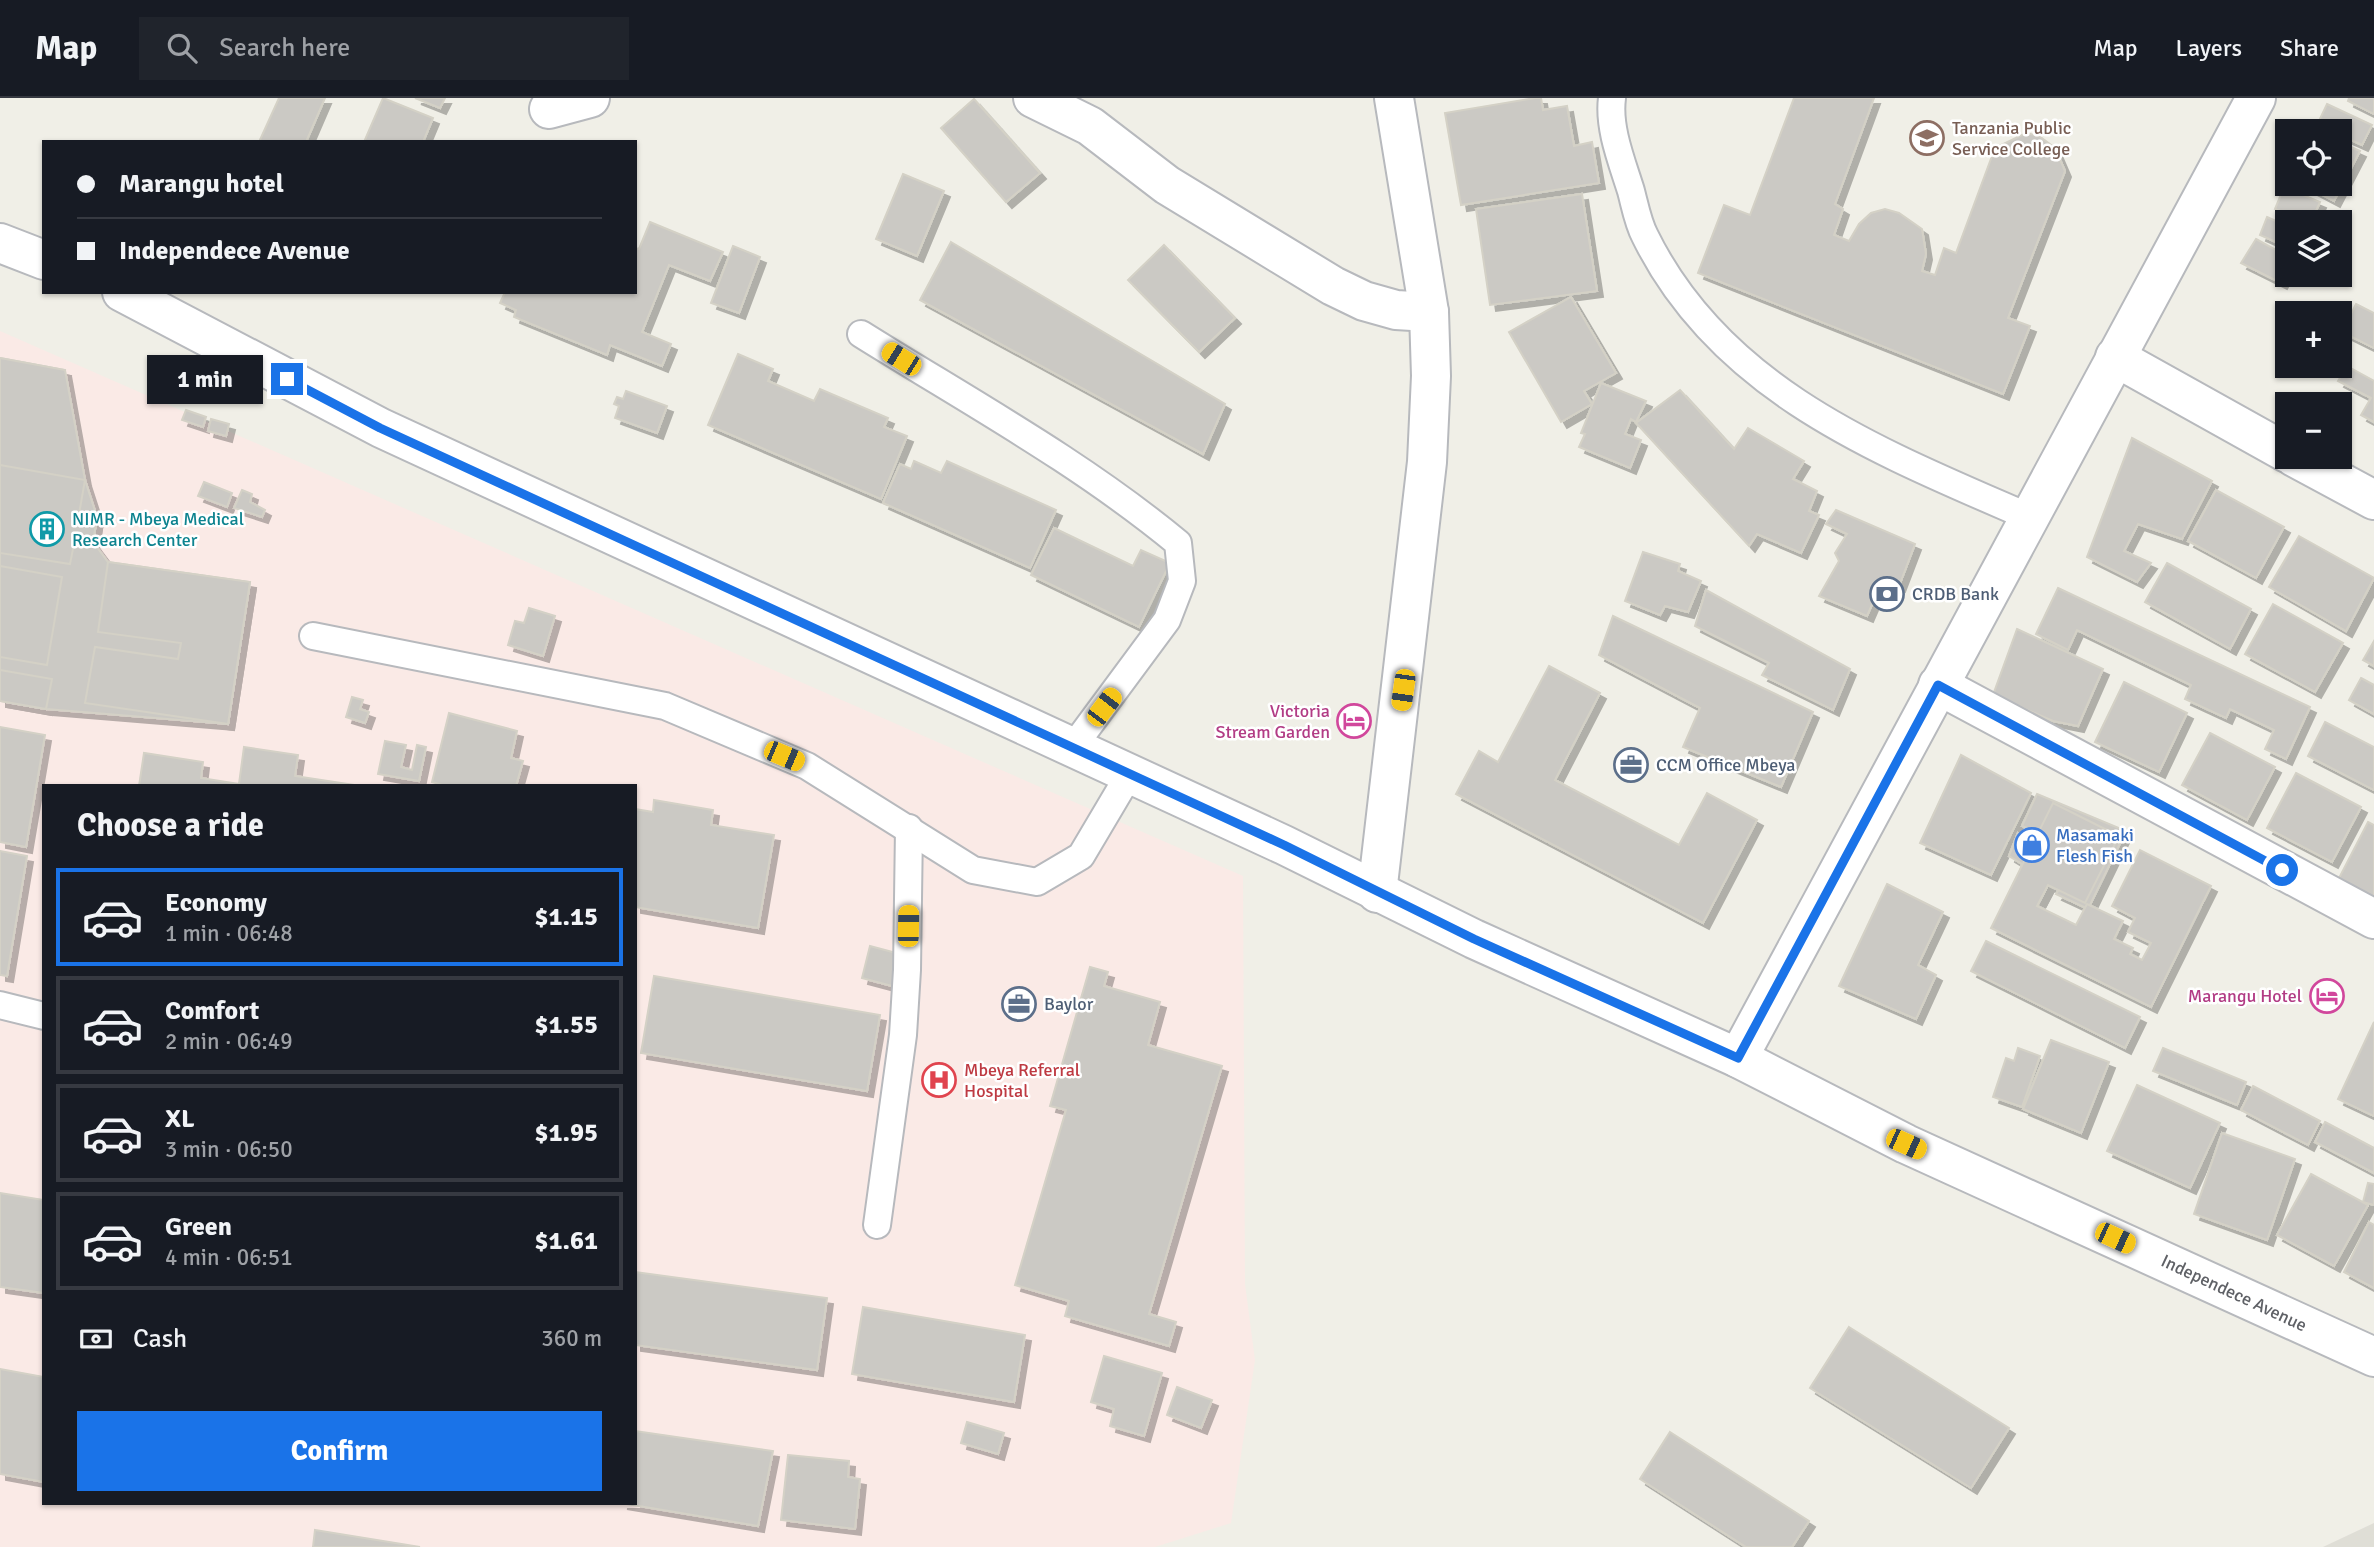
<!DOCTYPE html>
<meta charset="utf-8">
<style>
:root{--surface:#171b24;--page:#20242c;--text:#f1f3f6;--muted:#9ea1a6;--line:#363941;--accent:#1a73e8}
body{margin:0;font-family:Signika,sans-serif;background:var(--page);color:var(--text);height:100vh;display:flex;flex-direction:column;font-size:26px;white-space:nowrap}
*{box-sizing:border-box;margin:0}
p{font-size:23px;color:var(--muted)}
.icon{flex:none;width:38px;height:38px;fill:none;stroke:currentColor;stroke-width:2;stroke-linecap:round;stroke-linejoin:round}
.map{position:relative;flex:1;overflow:hidden}
.sheet{position:absolute;left:42px;top:686px;width:595px;height:721px;display:flex;flex-direction:column;background:var(--surface);border-radius:0px;box-shadow:0 2px 5px #0004}
.sheet>*{flex:none}
.hud{position:absolute;left:42px;top:42px;width:595px;height:154px;border-radius:0px;box-shadow:0 2px 5px #0004;display:grid;align-content:center;height:154px;padding:0 35px;background:var(--surface)}
.controls{position:absolute;left:2275px;top:21px;display:grid;gap:14px}
.controls a{display:grid;place-items:center;width:77px;height:77px;border-radius:0px;background:var(--surface);box-shadow:0 2px 5px #0004;font-size:35px}
.end{position:absolute;width:32px;height:32px;margin:-16px;border:9px solid #1a73e8;background:#fff;box-shadow:0 0 0 4px #fff}
.from{border-radius:50%}
.bubble{position:absolute;height:49px;border-radius:0px;background:var(--surface);box-shadow:0 2px 5px #0004;font-size:23px;font-weight:700;line-height:49px;text-align:center}
.car{position:absolute;width:21px;height:42px;margin:-21px -10px;border-radius:9px;box-shadow:0 0 5px 2px #0007;background:linear-gradient(#f5c518 24%,#345 0 40%,#f5c518 0 76%,#345 0 86%,#f5c518 0)}
.hud b{display:flex;align-items:center;gap:24px;height:66px;font-size:26px}
.hud b+b{border-top:2px solid var(--line)}
.hud i{width:18px;height:18px;background:var(--text)}
ul{padding:0;list-style:none}
li{display:flex;align-items:center;gap:21px;height:98px;margin:0 14px 10px;padding:0 21px;border:4px solid var(--line);border-radius:0px}
li div{flex:1}
li b{display:block;font-size:26px}
li em{font-style:normal;font-weight:700}
li.on{border-color:var(--accent)}
li>.icon{width:63px;height:63px;stroke-width:1.5}
h2{padding:0 35px;font-size:32px;line-height:84px}
.pay{display:flex;align-items:center;gap:18px;height:77px;padding:0 35px;font-size:26px}
.pay p{margin-inline-start:auto}
.cta{display:flex;gap:14px;margin-top:auto;padding:14px 35px}
.cta a{flex:1;height:80px;border-radius:0px;background:var(--accent);color:#fff;font-size:28px;font-weight:700;line-height:80px;text-align:center}
header{display:flex;align-items:center;gap:42px;box-sizing:border-box;height:98px;padding:0 35px;background:var(--surface);border-bottom:2px solid var(--line)}
header strong{font-size:33px}
nav{display:flex;gap:38px;margin-inline-start:auto;font-size:24px}
.search{width:490px;height:63px;background:var(--page);display:flex;align-items:center;gap:18px;box-sizing:border-box;padding:0 24px;border-radius:0px;color:var(--muted);font-size:26px}
.map>svg:first-child{display:block}
.education{fill:#dfded6}
.medical{fill:#faeae6;fill-rule:evenodd}
.building{fill:#cbc9c4;stroke:#d4d1c6;stroke-width:2;filter:url(#shadow)}
.lines{fill:none;stroke-linecap:round;stroke-linejoin:round}
.lane-casing{stroke:#b7b9bd;stroke-width:30}
.street-casing{stroke:#b7b9bd;stroke-width:42}
.lane{stroke:#fff;stroke-width:26}
.street{stroke:#fff;stroke-width:38}
.route{stroke:#1a73e8;stroke-width:9}
.labels{text-anchor:middle;stroke-width:5;stroke-linejoin:round;paint-order:stroke}
.education-label{font-size:18px;fill:#785e54;stroke:#fff;text-anchor:start}
.culture-label{font-size:18px;fill:#0d838f;stroke:#fff;text-anchor:start}
.service-label{font-size:18px;fill:#4e5e75;stroke:#fff;text-anchor:start}
.hotel-label{font-size:18px;fill:#b23c85;stroke:#fff;text-anchor:end}
.shop-label{font-size:18px;fill:#366cbe;stroke:#fff;text-anchor:start}
.health-label{font-size:18px;fill:#be3a42;stroke:#fff;text-anchor:start}
.street-label{font-size:18px;fill:#5f6166;stroke:#fff}
</style>
<header>
<strong>Map</strong>
<div class="search"><svg class="icon" aria-label="search" viewBox="0 0 24 24"><circle cx="10" cy="10" r="6"/><path d="M15 15l6 6"/></svg>Search here</div>
<nav><a>Map</a><a>Layers</a><a>Share</a></nav>
</header>
<div class="map">
<svg width="2374" height="1449" viewBox="0 0 2374 1449">
<defs>
<filter id="shadow"><feDropShadow dx="6" dy="6" stdDeviation="0" flood-color="#0004"/></filter>
</defs>
<rect width="100%" height="100%" fill="#f0efe7"/>
<polygon class="education" points="2374,1425 2374,1449 2323,1449"/>
<path class="medical" d="M0,233L1243,778L1245,1186L1255,1262L1231,1425L1155,1449H0ZM44,688H635V1405H44Z"/>
<g class="building">
<polygon points="279,0 325,0 306,44 259,44"/>
<polygon points="383,0 433,20 423,44 364,44"/>
<polygon points="415,0 445,0 440,10"/>
<polygon points="1535,0 1541,0 1543,12 1567,8 1574,48 1592,44 1599,85 1461,107 1445,15"/>
<polygon points="1794,0 1874,0 1835,106 1843,111 1834,137 1849,143 1859,126 1871,115 1885,111 1899,115 1922,131 1926,156 1922,173 1935,177 1944,150 1956,155 1995,50 2026,35 2039,38 2055,50 2065,73 2008,220 2030,228 2003,296 1698,175 1724,107 1750,117"/>
<polygon points="2349,0 2374,0 2374,16 2348,3"/>
<polygon points="974,1 1040,75 1006,104 941,30"/>
<polygon points="2327,6 2372,27 2362,47 2340,37 2340,33 2317,27"/>
<polygon points="2340,44 2360,53 2334,103 2302,86 2340,86"/>
<polygon points="903,76 944,93 917,158 876,141"/>
<polygon points="2284,89 2320,104 2311,124 2275,111"/>
<polygon points="1582,96 1597,193 1490,207 1476,111"/>
<polygon points="2267,119 2287,128 2287,149 2260,137"/>
<polygon points="650,124 723,154 710,183 669,167 642,234 671,246 662,268 610,247 607,257 514,219 516,212 500,205 505,194 635,194 635,150 639,151"/>
<polygon points="2256,141 2287,158 2287,174 2281,185 2241,165"/>
<polygon points="951,144 1225,306 1203,356 920,202"/>
<polygon points="1164,147 1235,220 1199,254 1128,182"/>
<polygon points="733,148 760,159 739,215 711,205"/>
<polygon points="1571,199 1616,275 1584,293 1592,306 1561,324 1509,234"/>
<polygon points="2356,206 2374,215 2374,250 2342,234"/>
<polygon points="738,256 773,271 768,283 814,303 820,291 888,320 884,329 907,338 881,401 708,327"/>
<polygon points="0,260 65,272 50,361 0,352"/>
<polygon points="0,260 65,272 85,382 97,419 93,444 108,464 250,484 228,626 46,611 0,603"/>
<polygon points="2347,268 2374,283 2374,324 2361,317 2371,300 2338,283"/>
<polygon points="1601,285 1646,303 1636,324 1631,321 1625,336 1641,342 1630,370 1579,349 1585,336 1581,335"/>
<polygon points="1680,292 1734,351 1748,330 1804,363 1793,381 1817,393 1809,413 1819,417 1801,455 1757,436 1749,448 1636,325"/>
<polygon points="626,293 667,308 657,335 615,320 619,308 614,306 617,299 623,301"/>
<polygon points="186,312 206,319 203,329 182,322"/>
<polygon points="211,321 229,326 226,338 208,333"/>
<polygon points="2132,340 2212,383 2182,441 2138,426 2124,453 2151,465 2137,484 2087,459"/>
<polygon points="914,363 941,375 947,363 1056,412 1030,470 883,405 900,366 911,371"/>
<polygon points="0,367 85,382 79,416 97,419 93,444 75,441 70,466 0,455"/>
<polygon points="204,384 232,395 227,409 198,398"/>
<polygon points="242,392 252,396 250,404 265,412 262,419 234,410"/>
<polygon points="2216,392 2284,429 2256,480 2188,443"/>
<polygon points="1836,412 1915,446 1899,488 1883,481 1867,518 1819,498 1839,463 1835,455 1847,436 1826,426"/>
<polygon points="1054,430 1133,468 1141,452 1170,465 1139,529 1031,477"/>
<polygon points="2299,438 2374,480 2346,533 2269,489"/>
<polygon points="1643,454 1680,466 1678,473 1701,483 1688,514 1665,508 1660,517 1625,503"/>
<polygon points="108,464 250,484 228,626 85,605 95,549 178,561 181,545 98,534"/>
<polygon points="2167,465 2251,511 2230,551 2145,504"/>
<polygon points="0,468 62,479 47,567 0,559"/>
<polygon points="2058,490 2310,609 2286,661 2265,651 2274,632 2230,611 2226,620 2185,601 2191,587 2077,532 2068,552 2036,536"/>
<polygon points="1706,492 1850,571 1833,612 1762,577 1769,565 1695,528"/>
<polygon points="2273,506 2343,545 2315,594 2245,556"/>
<polygon points="529,510 555,518 543,558 508,547 515,523 524,525"/>
<polygon points="1613,518 1813,614 1781,689 1683,649 1700,610 1599,557"/>
<polygon points="2017,531 2103,571 2078,628 2053,623 1993,597"/>
<polygon points="2374,543 2374,568 2363,562"/>
<polygon points="1549,568 1600,595 1555,682 1679,747 1707,695 1757,722 1703,825 1456,696 1479,653 1498,664"/>
<polygon points="0,572 52,581 46,611 0,603"/>
<polygon points="2361,580 2374,587 2374,616 2349,602"/>
<polygon points="2124,584 2187,615 2159,674 2095,644"/>
<polygon points="352,599 363,602 360,611 369,614 365,625 346,619"/>
<polygon points="449,615 517,633 511,660 523,663 516,688 446,688 432,684"/>
<polygon points="2325,624 2374,649 2374,692 2308,658"/>
<polygon points="0,629 45,637 26,749 0,744"/>
<polygon points="2210,635 2275,669 2247,722 2182,687"/>
<polygon points="385,643 406,647 401,669 412,672 417,647 426,649 419,683 378,676"/>
<polygon points="244,649 298,657 295,678 361,688 139,688 144,655 203,664 201,680 239,686"/>
<polygon points="1961,657 2031,695 1991,777 1920,745"/>
<polygon points="2296,675 2361,709 2332,764 2267,730"/>
<polygon points="2037,696 2126,733 2088,811 2056,796 2061,789 2048,787 2038,806 2013,796 2022,766 2009,758 2018,735 2032,738 2033,732 2022,728"/>
<polygon points="654,702 713,712 711,727 774,737 758,830 635,809 635,711 653,714"/>
<polygon points="2053,705 2119,738 2085,805 2048,787 2037,808 2076,827 2087,806 2123,823 2114,841 2133,850 2130,856 2142,862 2151,845 2128,834 2135,820 2112,808 2140,752 2211,788 2151,909 1991,830"/>
<polygon points="2368,724 2374,727 2374,801 2338,782"/>
<polygon points="0,753 27,758 7,878 0,877"/>
<polygon points="1887,786 1943,814 1918,867 1936,877 1916,921 1839,888"/>
<polygon points="1986,843 2140,919 2125,950 1971,873"/>
<polygon points="870,848 900,856 892,888 862,880"/>
<polygon points="1090,869 1108,874 1104,888 1160,904 1148,947 1222,968 1149,1216 1176,1224 1169,1248 1065,1218 1069,1203 1015,1187 1066,1012 1050,1008"/>
<polygon points="654,878 880,917 867,993 641,955"/>
<polygon points="2374,924 2374,1018 2338,1001"/>
<polygon points="2051,942 2109,964 2081,1035 2023,1011"/>
<polygon points="2018,950 2040,958 2022,1009 1993,999 2006,960 2014,963"/>
<polygon points="2163,950 2246,984 2237,1007 2153,973"/>
<polygon points="2137,987 2220,1025 2190,1090 2107,1053"/>
<polygon points="2253,988 2320,1023 2308,1047 2241,1012"/>
<polygon points="2325,1024 2374,1050 2374,1075 2315,1044"/>
<polygon points="2222,1035 2295,1061 2267,1142 2194,1116"/>
<polygon points="2311,1076 2368,1107 2334,1168 2277,1137"/>
<polygon points="2368,1085 2374,1086 2374,1107 2363,1104"/>
<polygon points="0,1095 44,1102 44,1195 0,1189"/>
<polygon points="2369,1124 2374,1127 2374,1190 2344,1174"/>
<polygon points="635,1174 827,1200 817,1272 635,1247"/>
<polygon points="863,1209 1025,1237 1014,1304 852,1276"/>
<polygon points="1849,1229 2009,1330 1971,1390 1810,1290"/>
<polygon points="1104,1258 1162,1275 1144,1338 1110,1328 1114,1311 1091,1304"/>
<polygon points="0,1271 44,1279 44,1384 0,1376"/>
<polygon points="1177,1289 1212,1302 1201,1330 1167,1317"/>
<polygon points="967,1324 1004,1335 998,1356 961,1345"/>
<polygon points="635,1333 773,1353 758,1428 621,1405 635,1405"/>
<polygon points="1670,1334 1809,1423 1792,1449 1746,1449 1640,1381"/>
<polygon points="788,1357 849,1363 848,1379 860,1381 855,1431 781,1422"/>
<polygon points="315,1432 420,1449 313,1449"/>
</g>
<g class="lines">
<g class="lane-casing">
<g id="lane">
<path d="M1612,0C1608,30 1622,64 1631,93C1635,108 1638,125 1645,138C1721,293 1880,354 2029,419"/>
<path d="M861,236C968,303 1080,364 1178,445L1182,483L1167,522L1073,649"/>
<polyline points="313,538 665,608 807,668 973,772 1037,784 1081,758 1129,677"/>
<polyline points="0,907 44,918"/>
<polyline points="877,1127 903,937 907,872 909,730"/>
</g>
</g>
<g class="street-casing">
<g id="street">
<polyline points="1033,0 1090,28 1167,87 1333,188 1364,203 1396,212 1429,214"/>
<polyline points="549,11 590,0"/>
<polyline points="0,145 44,162"/>
<polyline points="122,194 381,330 1284,747 1474,841 1738,960 1906,1046 2374,1259"/>
<polyline points="2115,259 2287,355"/>
<polyline points="2294,359 2374,402"/>
<polyline points="1938,587 2374,821"/>
<polyline points="1377,795 1427,364 1431,278 1429,214 1394,0"/>
<polyline points="1738,960 2256,0"/>
</g>
</g>
<use href="#lane" class="lane"/>
<use href="#street" class="street"/>
</g>
<g class="lines">
<polyline class="route" points="287,281 380,330 1284,747 1474,841 1738,960 1938,587 2282,772"/>
</g>
<defs>
<g id="university-ring" transform="scale(1.75)"><circle r="9.5" fill="#fff" stroke="#8d6e63" stroke-width="1.5"/><path d="M0-5L7-2L0 1L-7-2ZM-4 1L0 2.5L4 1V4Q0 6-4 4Z" fill="#8d6e63"/></g>
<g id="building-ring" transform="scale(1.75)"><circle r="9.5" fill="#fff" stroke="#0f9aa8" stroke-width="1.5"/><path d="M-4-6H4V6H1V3H-1V6H-4ZM-2.5-4.3h1.7v1.8h-1.7ZM.8-4.3h1.7v1.8H.8ZM-2.5-1h1.7V.8h-1.7ZM.8-1h1.7V.8H.8Z" fill="#0f9aa8"/></g>
<g id="bank-ring" transform="scale(1.75)"><circle r="9.5" fill="#fff" stroke="#5c6f8a" stroke-width="1.5"/><path d="M-6-4H6V4H-6ZM0-2.3a2.3 2.3 0 1 0 0 4.6a2.3 2.3 0 1 0 0-4.6Z" fill="#5c6f8a"/></g>
<g id="hotel-ring" transform="scale(1.75)"><circle r="9.5" fill="#fff" stroke="#d1479c" stroke-width="1.5"/><path d="M-6-4.5h1.5V1H6V5H4.5V3h-9V5H-6ZM-4 0a1.8 1.8 0 1 1 3.6 0ZM.5 0V-2.5h3Q6-2.5 6 0Z" fill="#d1479c"/></g>
<g id="office-ring" transform="scale(1.75)"><circle r="9.5" fill="#fff" stroke="#5c6f8a" stroke-width="1.5"/><path d="M-6-3h4V-5.5h4V-3h4V5H-6ZM-1-4.5V-3h2v-1.5ZM-6 0V1H6V0Z" fill="#5c6f8a"/></g>
<g id="shop-ring" transform="scale(1.75)"><circle r="9.5" fill="#fff" stroke="#3f7fe0" stroke-width="1.5"/><path d="M-5-2.5h2.3a2.7 3.5 0 0 1 5.4 0H5L5.5 6h-11ZM-1.5-2.5h3a1.5 2.3 0 0 0-3 0Z" fill="#3f7fe0"/></g>
<g id="hospital-ring" transform="scale(1.75)"><circle r="9.5" fill="#fff" stroke="#e0444e" stroke-width="1.5"/><path d="M-5-5h3v3.5h4V-5h3V5h-3V1.5h-4V5h-3Z" fill="#e0444e"/></g>
</defs>
<g fill-rule="evenodd">
<use href="#university-ring" x="1927" y="40"/>
<use href="#building-ring" x="47" y="431"/>
<use href="#bank-ring" x="1887" y="496"/>
<use href="#hotel-ring" x="1354" y="623"/>
<use href="#office-ring" x="1631" y="667"/>
<use href="#shop-ring" x="2032" y="747"/>
<use href="#hotel-ring" x="2327" y="898"/>
<use href="#office-ring" x="1019" y="906"/>
<use href="#hospital-ring" x="939" y="982"/>
</g>
<g class="labels">
<g class="education-label">
<text x="1952" y="36">Tanzania Public<tspan x="1952" dy="21">Service College</tspan></text>
</g>
<g class="culture-label">
<text x="72" y="427">NIMR - Mbeya Medical<tspan x="72" dy="21">Research Center</tspan></text>
</g>
<g class="service-label">
<text x="1912" y="502">CRDB Bank</text>
<text x="1656" y="673">CCM Office Mbeya</text>
<text x="1044" y="912">Baylor</text>
</g>
<g class="hotel-label">
<text x="1330" y="619">Victoria<tspan x="1330" dy="21">Stream Garden</tspan></text>
<text x="2302" y="904">Marangu Hotel</text>
</g>
<g class="shop-label">
<text x="2056" y="743">Masamaki<tspan x="2056" dy="21">Flesh Fish</tspan></text>
</g>
<g class="health-label">
<text x="964" y="978">Mbeya Referral<tspan x="964" dy="21">Hospital</tspan></text>
</g>
<g class="street-label">
<text transform="translate(2234 1195) rotate(25)" y="6">Independece Avenue</text>
</g>
</g>
</svg>
<div class="controls">
<a><svg class="icon" aria-label="locate" viewBox="0 0 24 24"><circle cx="12" cy="12" r="6"/><path d="M12 2v4M12 18v4M2 12h4M18 12h4"/></svg></a>
<a><svg class="icon" aria-label="layers" viewBox="0 0 24 24"><path d="M12 4l9 5-9 5-9-5zM3 14l9 5 9-5"/></svg></a>
<a>+</a>
<a>−</a>
</div>
<i class="end from" style="left:2282px;top:772px"></i>
<i class="end" style="left:287px;top:281px"></i>
<div class="bubble" style="left:147px;top:257px;width:116px">1 min</div>
<i class="car" style="left:901px;top:261px;rotate:302deg"></i>
<i class="car" style="left:1403px;top:592px;rotate:188deg"></i>
<i class="car" style="left:1104px;top:609px;rotate:37deg"></i>
<i class="car" style="left:784px;top:658px;rotate:113deg"></i>
<i class="car" style="left:908px;top:828px;rotate:1deg"></i>
<i class="car" style="left:1906px;top:1046px;rotate:114deg"></i>
<i class="car" style="left:2115px;top:1140px;rotate:115deg"></i>
<div class="hud">
<b><i class="from"></i>Marangu hotel</b>
<b><i></i>Independece Avenue</b>
</div>
<section class="sheet">
<h2>Choose a ride</h2>
<ul>
<li class="on"><svg class="icon" aria-label="car" viewBox="0 0 24 24"><path d="M5 17H2v-5l4-1 3-4h7l3 4 3 1v5h-3M9 17h6M6 11h13"/><circle cx="7" cy="17" r="2"/><circle cx="17" cy="17" r="2"/></svg><div><b>Economy</b><p>1 min · 06:48</p></div><em>$1.15</em></li>
<li><svg class="icon" aria-label="car" viewBox="0 0 24 24"><path d="M5 17H2v-5l4-1 3-4h7l3 4 3 1v5h-3M9 17h6M6 11h13"/><circle cx="7" cy="17" r="2"/><circle cx="17" cy="17" r="2"/></svg><div><b>Comfort</b><p>2 min · 06:49</p></div><em>$1.55</em></li>
<li><svg class="icon" aria-label="car" viewBox="0 0 24 24"><path d="M5 17H2v-5l4-1 3-4h7l3 4 3 1v5h-3M9 17h6M6 11h13"/><circle cx="7" cy="17" r="2"/><circle cx="17" cy="17" r="2"/></svg><div><b>XL</b><p>3 min · 06:50</p></div><em>$1.95</em></li>
<li><svg class="icon" aria-label="car" viewBox="0 0 24 24"><path d="M5 17H2v-5l4-1 3-4h7l3 4 3 1v5h-3M9 17h6M6 11h13"/><circle cx="7" cy="17" r="2"/><circle cx="17" cy="17" r="2"/></svg><div><b>Green</b><p>4 min · 06:51</p></div><em>$1.61</em></li>
</ul>
<div class="pay"><svg class="icon" aria-label="cash" viewBox="0 0 24 24"><path d="M3 7h18v10H3z"/><circle cx="12" cy="12" r="2"/></svg>Cash<p>360 m</p></div>
<div class="cta"><a>Confirm</a></div>
</section>
</div>
